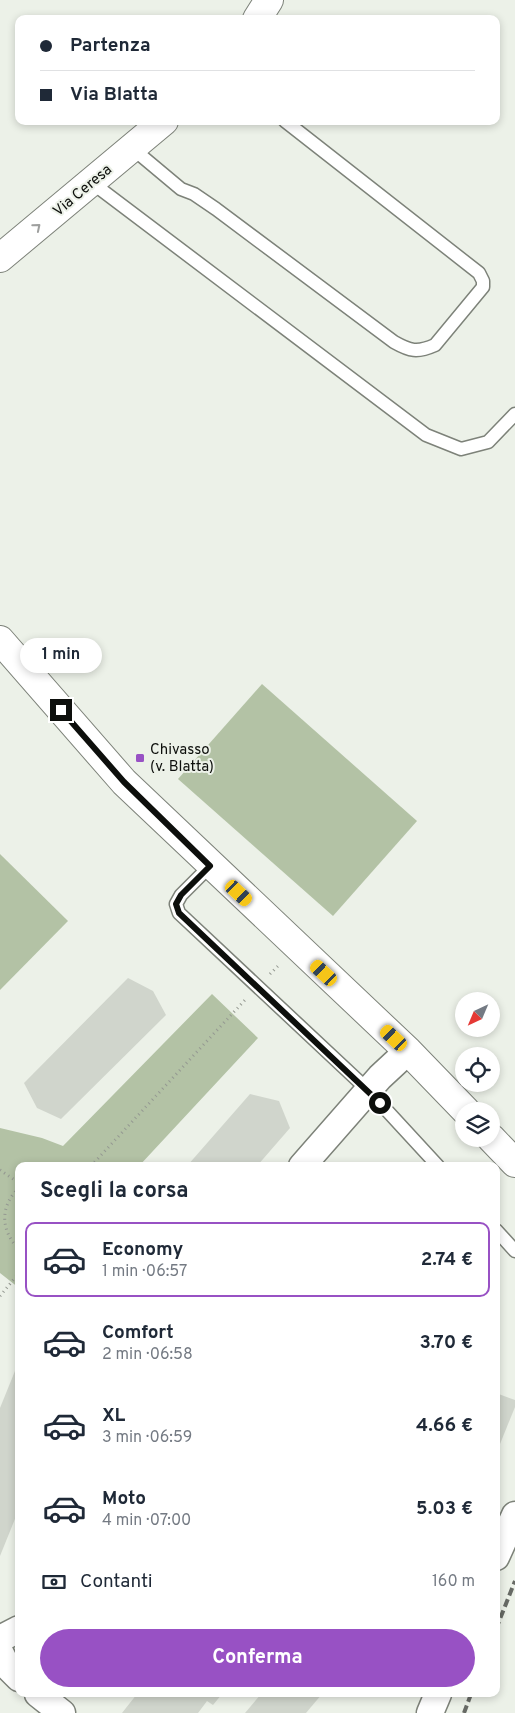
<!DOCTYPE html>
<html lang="it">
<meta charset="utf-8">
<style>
:root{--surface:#fff;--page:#f2f2f3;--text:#1f2937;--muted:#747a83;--line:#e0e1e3;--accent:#9851c4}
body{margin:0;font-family:Overpass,sans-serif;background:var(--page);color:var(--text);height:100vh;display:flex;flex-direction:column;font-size:19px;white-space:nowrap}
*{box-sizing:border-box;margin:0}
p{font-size:16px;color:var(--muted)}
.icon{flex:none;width:28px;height:28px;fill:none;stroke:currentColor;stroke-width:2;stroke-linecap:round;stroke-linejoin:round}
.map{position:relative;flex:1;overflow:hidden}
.side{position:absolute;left:15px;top:1162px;width:485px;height:535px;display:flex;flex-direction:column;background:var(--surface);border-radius:10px;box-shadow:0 2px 8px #0003}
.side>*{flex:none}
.guide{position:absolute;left:15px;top:15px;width:485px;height:110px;border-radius:10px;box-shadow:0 2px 8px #0003;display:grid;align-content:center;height:110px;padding:0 25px;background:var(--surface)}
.needle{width:32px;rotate:224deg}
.buttons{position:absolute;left:455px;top:992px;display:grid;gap:10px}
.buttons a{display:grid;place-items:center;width:45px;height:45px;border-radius:50%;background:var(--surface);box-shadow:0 2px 8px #0003;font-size:25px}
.end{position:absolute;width:22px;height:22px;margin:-11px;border:6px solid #0d0f0c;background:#fff;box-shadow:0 0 0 2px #fff}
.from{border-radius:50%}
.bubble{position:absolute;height:35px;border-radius:18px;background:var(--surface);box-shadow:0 2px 8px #0003;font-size:16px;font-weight:700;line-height:35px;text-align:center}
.car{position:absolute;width:15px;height:30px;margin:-15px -8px;border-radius:6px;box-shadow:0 0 4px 1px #0007;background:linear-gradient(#f5c518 24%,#345 0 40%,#f5c518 0 76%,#345 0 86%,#f5c518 0)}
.guide b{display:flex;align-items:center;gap:18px;height:48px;font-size:19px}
.guide b+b{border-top:1px solid var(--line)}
.guide i{width:12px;height:12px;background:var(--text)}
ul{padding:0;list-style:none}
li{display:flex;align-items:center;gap:15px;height:75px;margin:0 10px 8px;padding:0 15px;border:2px solid transparent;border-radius:10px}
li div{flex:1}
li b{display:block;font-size:19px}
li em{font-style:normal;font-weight:700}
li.current{border-color:var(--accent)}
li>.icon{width:45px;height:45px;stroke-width:1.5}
h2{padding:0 25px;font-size:22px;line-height:60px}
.pay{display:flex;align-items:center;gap:12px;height:55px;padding:0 25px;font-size:19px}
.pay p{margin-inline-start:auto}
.cta{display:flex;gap:10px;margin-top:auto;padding:10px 25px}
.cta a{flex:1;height:58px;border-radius:30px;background:var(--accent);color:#fff;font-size:20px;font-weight:700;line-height:58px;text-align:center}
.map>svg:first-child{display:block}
.green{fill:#b3c2a5}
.building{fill:#d0d5cc}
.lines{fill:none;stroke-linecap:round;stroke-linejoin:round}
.lane-casing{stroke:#7d8279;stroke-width:15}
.street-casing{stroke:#7d8279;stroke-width:29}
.secondary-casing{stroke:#7d8279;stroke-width:30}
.path{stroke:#949891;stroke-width:3;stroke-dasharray:1 4;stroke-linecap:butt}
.lane{stroke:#fff;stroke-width:12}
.street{stroke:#fff;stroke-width:26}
.secondary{stroke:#fff;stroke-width:28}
.rail{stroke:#676a65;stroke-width:4;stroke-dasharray:8 4;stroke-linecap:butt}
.oneway{stroke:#9e9f9e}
.route{stroke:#0d0f0c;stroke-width:6}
.poi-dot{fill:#9851c4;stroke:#ecf1e8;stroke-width:2}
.labels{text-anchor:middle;stroke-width:4;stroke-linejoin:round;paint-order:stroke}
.street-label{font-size:15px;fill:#0d0f0c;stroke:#ecf1e8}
.poi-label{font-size:15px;fill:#0d0f0c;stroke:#ecf1e8;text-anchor:start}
</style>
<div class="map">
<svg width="515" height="1713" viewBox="0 0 515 1713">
<rect width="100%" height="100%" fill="#ecf1e8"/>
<g class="green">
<polygon points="262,684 417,821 333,916 178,779"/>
<polygon points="0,854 68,921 0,990"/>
<polygon points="212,994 258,1038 139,1166 19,1166 19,1288 0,1273 0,1128 42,1138 63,1146"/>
</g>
<g class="building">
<polygon points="128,978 153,991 166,1015 61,1119 37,1108 24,1083"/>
<polygon points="250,1094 279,1101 290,1128 257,1166 187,1166"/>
<polygon points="19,1361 19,1509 0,1556 0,1408"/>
<polygon points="496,1393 515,1400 515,1407 496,1454"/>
<polygon points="137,1694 149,1694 152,1696 154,1694 222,1694 213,1705 207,1701 198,1713 122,1713"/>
<polygon points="261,1694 322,1694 306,1713 245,1713"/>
</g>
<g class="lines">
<g class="lane-casing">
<g id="lane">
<path d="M132,148L181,189L194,194L216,209L394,342C410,351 417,353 435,345L483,287V281L479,273L285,121"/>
<polyline points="91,182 426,435 461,449 488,442 515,414"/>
<polyline points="210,866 181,895 176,904 179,913 368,1090 438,1166"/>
<polyline points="496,1230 515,1251"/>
</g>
</g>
<g class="street-casing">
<g id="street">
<polyline points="302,1166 380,1077 408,1051"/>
<polyline points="496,1557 515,1515"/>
<polyline points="0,1639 19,1629"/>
<polyline points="0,1652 7,1666 19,1678"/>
<polyline points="38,1694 62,1713"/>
<polyline points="430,1713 438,1694"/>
</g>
</g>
<g class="secondary-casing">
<g id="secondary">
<polyline points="257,19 269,0"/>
<polyline points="0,258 164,121"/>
<polyline points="0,640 124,782 408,1051 466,1111"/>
<polyline points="491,1138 515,1163"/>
</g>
</g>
<g class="path">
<polyline points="270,974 280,964"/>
<polyline points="91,1166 245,1000"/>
<polyline points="0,1170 19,1183"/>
<path d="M19,1188C0,1205 0,1231 19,1249"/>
<polyline points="0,1296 19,1273"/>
</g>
<use href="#lane" class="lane"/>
<use href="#street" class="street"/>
<use href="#secondary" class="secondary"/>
<g class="rail">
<polyline points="496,1629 515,1581"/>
<polyline points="464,1713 471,1694"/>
</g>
</g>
<defs><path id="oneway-chevron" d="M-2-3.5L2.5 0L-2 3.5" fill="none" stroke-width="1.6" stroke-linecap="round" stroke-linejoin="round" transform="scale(1.25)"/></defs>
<use class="oneway" href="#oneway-chevron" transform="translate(37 227) rotate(-40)"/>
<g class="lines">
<polyline class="route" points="61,710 124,782 210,866 181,895 176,904 179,913 380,1103"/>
</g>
<rect class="poi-dot" x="135" y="753" width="10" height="10" rx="2.5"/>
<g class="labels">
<g class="street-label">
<text transform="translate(82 190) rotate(-40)" y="5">Via Ceresa</text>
</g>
<g class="poi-label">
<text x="150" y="754">Chivasso<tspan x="150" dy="17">(v. Blatta)</tspan></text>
</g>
</g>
</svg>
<div class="buttons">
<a><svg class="needle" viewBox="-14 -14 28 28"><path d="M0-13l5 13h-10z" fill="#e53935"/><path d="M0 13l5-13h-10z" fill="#747a83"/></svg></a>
<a><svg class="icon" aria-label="locate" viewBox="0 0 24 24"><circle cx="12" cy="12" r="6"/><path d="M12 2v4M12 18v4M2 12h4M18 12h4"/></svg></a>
<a><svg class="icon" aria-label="layers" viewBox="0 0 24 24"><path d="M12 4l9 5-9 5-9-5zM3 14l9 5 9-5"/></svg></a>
</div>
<i class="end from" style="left:380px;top:1103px"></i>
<i class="end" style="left:61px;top:710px"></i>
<div class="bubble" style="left:20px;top:638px;width:82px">1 min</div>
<i class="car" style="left:239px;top:893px;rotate:133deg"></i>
<i class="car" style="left:324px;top:973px;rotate:313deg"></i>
<i class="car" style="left:394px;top:1038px;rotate:313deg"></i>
<div class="guide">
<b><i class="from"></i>Partenza</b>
<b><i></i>Via Blatta</b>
</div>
<section class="side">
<h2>Scegli la corsa</h2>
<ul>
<li class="current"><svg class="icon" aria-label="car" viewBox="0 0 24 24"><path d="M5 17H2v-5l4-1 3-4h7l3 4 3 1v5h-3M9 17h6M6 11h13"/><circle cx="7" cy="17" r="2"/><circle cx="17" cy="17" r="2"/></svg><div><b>Economy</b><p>1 min · 06:57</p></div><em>2.74 €</em></li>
<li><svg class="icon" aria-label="car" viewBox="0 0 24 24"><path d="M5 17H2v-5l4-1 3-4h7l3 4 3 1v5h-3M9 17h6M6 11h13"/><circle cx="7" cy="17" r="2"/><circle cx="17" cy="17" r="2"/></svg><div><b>Comfort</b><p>2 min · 06:58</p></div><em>3.70 €</em></li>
<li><svg class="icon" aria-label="car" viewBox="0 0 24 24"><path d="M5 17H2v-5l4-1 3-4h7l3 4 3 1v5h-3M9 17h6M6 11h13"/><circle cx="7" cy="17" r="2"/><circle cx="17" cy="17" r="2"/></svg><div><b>XL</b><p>3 min · 06:59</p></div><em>4.66 €</em></li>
<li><svg class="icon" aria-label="car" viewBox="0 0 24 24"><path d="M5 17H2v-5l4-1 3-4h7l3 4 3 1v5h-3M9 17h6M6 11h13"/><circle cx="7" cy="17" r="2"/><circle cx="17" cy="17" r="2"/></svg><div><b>Moto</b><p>4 min · 07:00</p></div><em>5.03 €</em></li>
</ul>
<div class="pay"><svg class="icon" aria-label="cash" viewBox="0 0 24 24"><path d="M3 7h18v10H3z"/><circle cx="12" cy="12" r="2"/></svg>Contanti<p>160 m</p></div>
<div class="cta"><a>Conferma</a></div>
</section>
</div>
